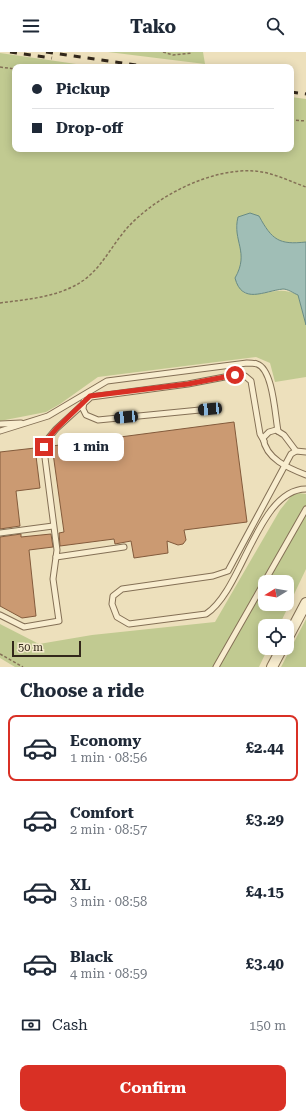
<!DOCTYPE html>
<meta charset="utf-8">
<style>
:root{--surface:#fff;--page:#f6f6f7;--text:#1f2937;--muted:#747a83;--line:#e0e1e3;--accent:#d93025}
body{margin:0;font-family:"Roboto Serif",serif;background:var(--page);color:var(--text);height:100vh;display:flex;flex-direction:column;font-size:15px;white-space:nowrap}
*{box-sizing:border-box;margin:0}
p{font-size:13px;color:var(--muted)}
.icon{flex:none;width:22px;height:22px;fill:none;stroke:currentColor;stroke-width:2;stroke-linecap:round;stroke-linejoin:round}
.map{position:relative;height:615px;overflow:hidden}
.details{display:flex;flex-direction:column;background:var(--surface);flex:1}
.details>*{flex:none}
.guide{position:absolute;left:12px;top:12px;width:282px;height:88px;border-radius:8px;box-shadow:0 2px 10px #0003;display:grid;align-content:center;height:88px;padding:0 20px;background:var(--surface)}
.needle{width:26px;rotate:259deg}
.controls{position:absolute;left:258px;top:523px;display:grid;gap:8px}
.controls a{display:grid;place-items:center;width:36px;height:36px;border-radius:8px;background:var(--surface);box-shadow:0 2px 10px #0003;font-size:20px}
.scale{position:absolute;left:12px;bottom:10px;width:69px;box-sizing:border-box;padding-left:4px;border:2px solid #33281b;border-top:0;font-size:11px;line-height:14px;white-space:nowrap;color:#33281b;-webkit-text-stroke:3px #f4eacc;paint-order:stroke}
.end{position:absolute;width:18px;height:18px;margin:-9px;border:5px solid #d93025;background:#fff;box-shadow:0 0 0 2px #fff}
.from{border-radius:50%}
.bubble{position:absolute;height:28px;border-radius:8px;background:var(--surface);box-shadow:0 2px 10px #0003;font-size:13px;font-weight:700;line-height:28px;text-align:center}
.car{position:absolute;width:12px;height:24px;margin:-12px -6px;border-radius:5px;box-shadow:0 0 3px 1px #0007;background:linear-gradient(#222 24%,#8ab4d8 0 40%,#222 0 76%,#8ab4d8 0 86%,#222 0)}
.guide b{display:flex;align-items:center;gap:14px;height:38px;font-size:15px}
.guide b+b{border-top:1px solid var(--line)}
.guide i{width:10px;height:10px;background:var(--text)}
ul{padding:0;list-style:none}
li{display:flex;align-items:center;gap:12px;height:66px;margin:0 8px 6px;padding:0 12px;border:2px solid transparent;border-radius:8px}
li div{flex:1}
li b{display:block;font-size:15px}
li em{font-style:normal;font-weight:700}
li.selected{border-color:var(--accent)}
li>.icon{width:36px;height:36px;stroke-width:1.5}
h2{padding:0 20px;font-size:18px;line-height:48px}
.pay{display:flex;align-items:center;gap:10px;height:44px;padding:0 20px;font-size:15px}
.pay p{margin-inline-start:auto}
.primary-button{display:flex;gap:8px;margin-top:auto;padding:8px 20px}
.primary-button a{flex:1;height:46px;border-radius:8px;background:var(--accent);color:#fff;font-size:16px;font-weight:700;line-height:46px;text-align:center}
header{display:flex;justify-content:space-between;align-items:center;height:52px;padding:0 20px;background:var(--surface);font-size:18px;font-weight:700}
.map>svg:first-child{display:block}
.green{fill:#c1ca91;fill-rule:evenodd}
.water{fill:#a0beb6;stroke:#688b84}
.building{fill:#cb9a72;stroke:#835b3c}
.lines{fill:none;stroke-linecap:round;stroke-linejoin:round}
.service-casing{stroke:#847056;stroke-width:7}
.minor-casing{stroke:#847056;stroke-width:12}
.path{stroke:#847056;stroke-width:1.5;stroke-dasharray:3 2;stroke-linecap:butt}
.service{stroke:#f8edcf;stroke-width:5}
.minor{stroke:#f8edcf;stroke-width:10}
.rail{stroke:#33281b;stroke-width:3;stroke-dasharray:7 7;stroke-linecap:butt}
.route{stroke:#d93025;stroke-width:5}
</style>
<header><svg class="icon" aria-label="menu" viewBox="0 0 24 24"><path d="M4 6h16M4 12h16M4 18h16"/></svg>Tako<svg class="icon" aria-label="search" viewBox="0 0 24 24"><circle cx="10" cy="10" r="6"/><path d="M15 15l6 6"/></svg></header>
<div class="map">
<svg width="306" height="615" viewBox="0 0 306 615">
<rect width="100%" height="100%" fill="#ede0bc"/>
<g class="green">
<polygon points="108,0 203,0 205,12"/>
<path d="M0,1L97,15H15V97H291V45L306,47V190C279,193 272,188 259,164L236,174C240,194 246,207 235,226L244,241C265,246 277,232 298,243L306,273V325L275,330L270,311L256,305L98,325L60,352L46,360L0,369Z"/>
<path d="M299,441L306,442V517L279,574H265V596H268L259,615H15L0,606V572L39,592L92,583L215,570L280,458L292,443ZM265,530H287V552H265Z"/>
<polygon points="306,567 306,615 281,615 305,569"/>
</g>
<path class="water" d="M250,161L259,164C272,188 279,193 306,190V273L298,243C293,241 288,237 283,237C264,239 242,253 235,226C250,200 232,189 238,165Z"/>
<g class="building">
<polygon points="234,370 247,470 184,478 186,488 183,492 178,493 167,489 168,501 134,506 131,489 115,492 114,487 60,494 59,481 64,480 52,394"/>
<polygon points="35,396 40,436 16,439 20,474 0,477 0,400"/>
<polygon points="21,482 21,485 51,482 53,495 29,498 36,564 22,566 0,554 0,485"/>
</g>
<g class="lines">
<g class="service-casing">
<g id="service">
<polyline points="84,349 83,357 86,363 98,368 210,357"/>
<polyline points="0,372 21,371"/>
<path d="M0,379L48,364L107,329L247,311C250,311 254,311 257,312C273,317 275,363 278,379"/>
<polyline points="44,395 46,389 56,377 91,345 188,332 235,323 245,324 251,329 260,382 264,389"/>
<path d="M296,399L291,402L228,519L213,524L122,537L113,544L112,552L117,565L129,572L206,562C243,538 258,437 306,437"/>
<path d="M306,400L296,399L284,383L276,378L269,380L263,386C266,407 288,416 306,423"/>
<polyline points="0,481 53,474"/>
<polyline points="56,505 124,495"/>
<polyline points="0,563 24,575 59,569 53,527 57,498 44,398"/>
<polyline points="216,615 306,457"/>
</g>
</g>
<g class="minor-casing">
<g id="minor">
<polyline points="287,587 306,551"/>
<polyline points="272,615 282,596"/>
</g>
</g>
<g class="path">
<polyline points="163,0 173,3 192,1"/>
<polyline points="0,15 15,17"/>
<polyline points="291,68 306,69"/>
<path d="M0,251C29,247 60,245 84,228C103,214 113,191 129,174C157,144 211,116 254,119C272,120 289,129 306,135"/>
<polyline points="0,602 23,615"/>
</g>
<use href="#service" class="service"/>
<use href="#minor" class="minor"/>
<g class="rail">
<polyline points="10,0 52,6"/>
<polyline points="46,0 150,15"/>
<polyline points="291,40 306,42"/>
</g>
</g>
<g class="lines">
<polyline class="route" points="44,395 46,389 56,377 90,344 188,332 235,323"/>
</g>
</svg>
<div class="controls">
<a><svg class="needle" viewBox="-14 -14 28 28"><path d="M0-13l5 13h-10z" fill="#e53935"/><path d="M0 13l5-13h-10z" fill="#747a83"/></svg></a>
<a><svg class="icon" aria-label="locate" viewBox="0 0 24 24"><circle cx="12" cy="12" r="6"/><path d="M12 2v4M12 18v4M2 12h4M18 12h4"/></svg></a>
</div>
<div class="scale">50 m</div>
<i class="end from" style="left:235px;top:323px"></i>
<i class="end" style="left:44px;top:395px"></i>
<div class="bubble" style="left:58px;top:381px;width:66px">1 min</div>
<i class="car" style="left:210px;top:357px;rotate:265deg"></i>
<i class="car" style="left:126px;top:365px;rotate:265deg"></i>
<div class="guide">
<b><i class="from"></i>Pickup</b>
<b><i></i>Drop-off</b>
</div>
</div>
<section class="details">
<h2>Choose a ride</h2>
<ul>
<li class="selected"><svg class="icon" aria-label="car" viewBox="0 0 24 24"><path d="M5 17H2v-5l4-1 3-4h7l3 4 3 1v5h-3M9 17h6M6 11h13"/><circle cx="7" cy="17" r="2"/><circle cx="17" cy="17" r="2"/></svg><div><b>Economy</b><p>1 min · 08:56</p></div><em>£2.44</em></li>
<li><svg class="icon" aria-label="car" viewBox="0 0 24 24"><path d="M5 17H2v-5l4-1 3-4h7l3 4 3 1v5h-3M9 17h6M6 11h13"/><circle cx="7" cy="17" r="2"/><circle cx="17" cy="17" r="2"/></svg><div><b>Comfort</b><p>2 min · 08:57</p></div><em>£3.29</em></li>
<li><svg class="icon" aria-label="car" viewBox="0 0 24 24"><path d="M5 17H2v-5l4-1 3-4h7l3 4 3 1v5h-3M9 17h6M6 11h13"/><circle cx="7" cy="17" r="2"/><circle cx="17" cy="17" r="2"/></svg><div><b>XL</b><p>3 min · 08:58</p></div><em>£4.15</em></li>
<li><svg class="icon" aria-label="car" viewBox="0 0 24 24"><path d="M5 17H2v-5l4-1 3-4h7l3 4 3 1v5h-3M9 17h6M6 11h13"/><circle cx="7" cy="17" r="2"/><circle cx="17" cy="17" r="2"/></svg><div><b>Black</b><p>4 min · 08:59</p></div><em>£3.40</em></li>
</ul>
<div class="pay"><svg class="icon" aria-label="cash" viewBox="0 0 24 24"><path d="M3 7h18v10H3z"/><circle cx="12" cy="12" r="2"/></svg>Cash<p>150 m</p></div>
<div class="primary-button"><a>Confirm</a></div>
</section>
